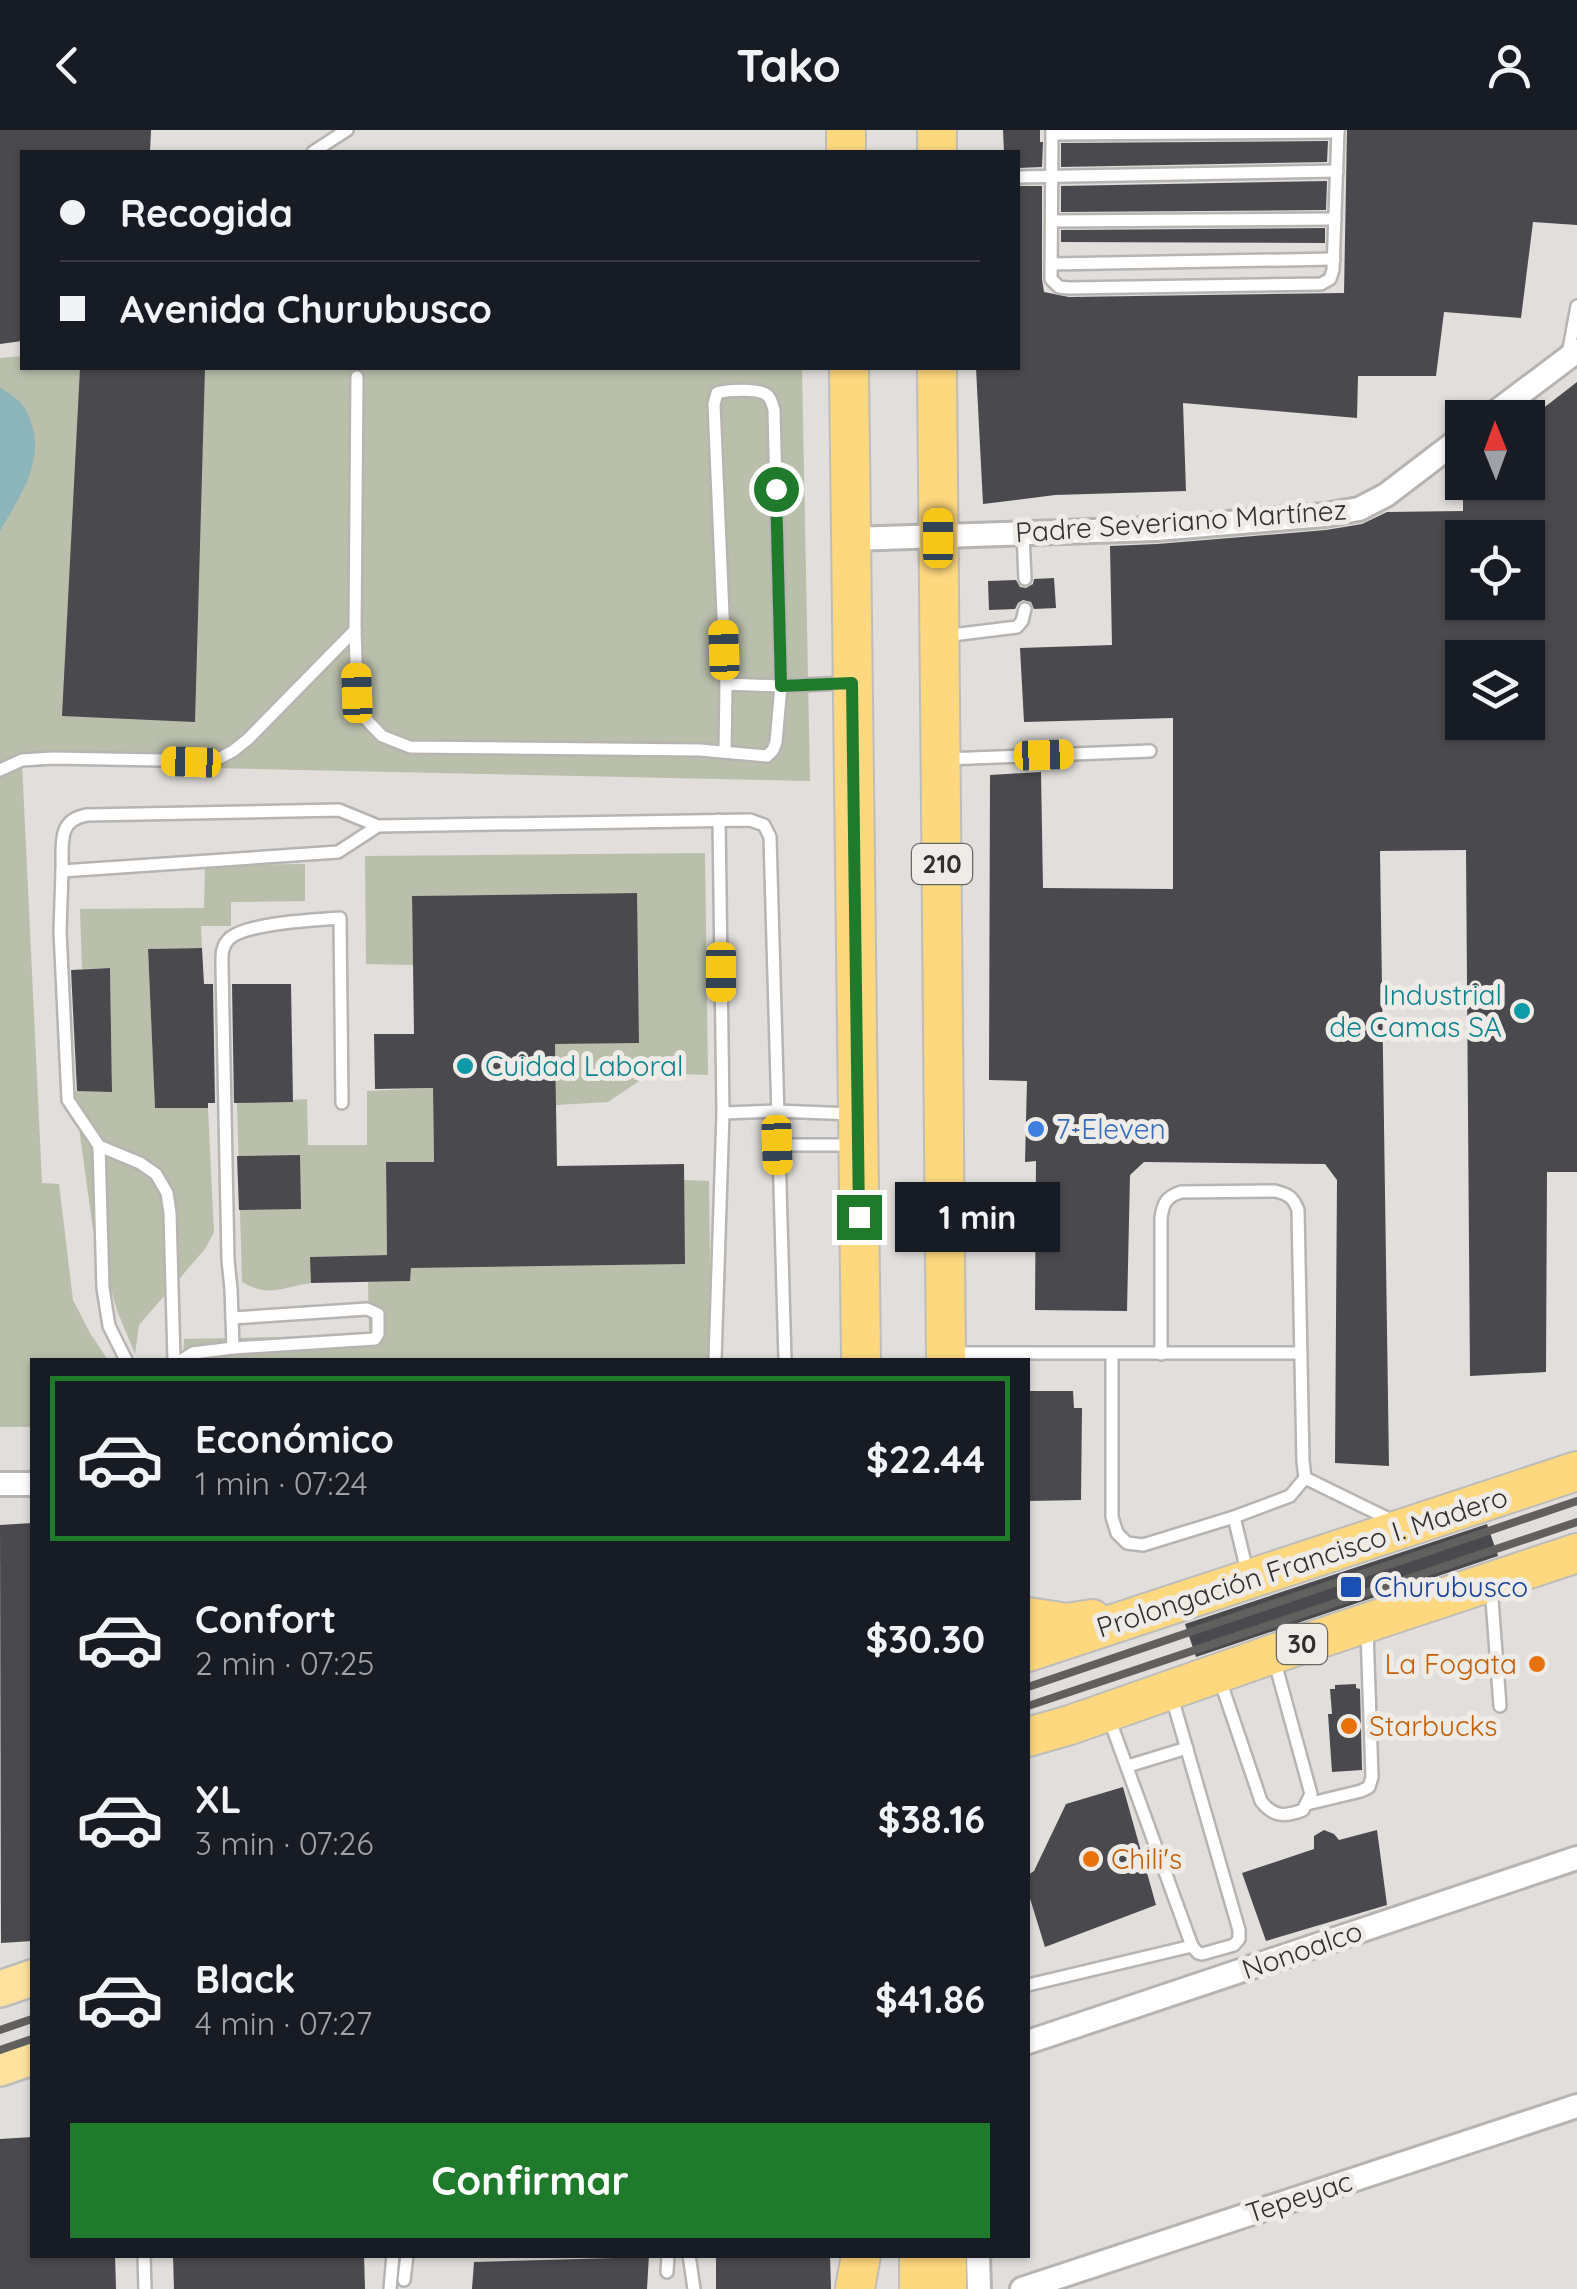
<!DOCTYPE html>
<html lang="es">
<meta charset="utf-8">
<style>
:root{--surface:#171b24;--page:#20242c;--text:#f1f3f6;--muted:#9ea1a6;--line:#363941;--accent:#1f7b2b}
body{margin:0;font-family:Quicksand,sans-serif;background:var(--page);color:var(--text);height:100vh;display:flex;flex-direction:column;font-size:38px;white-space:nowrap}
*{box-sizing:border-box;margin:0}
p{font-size:32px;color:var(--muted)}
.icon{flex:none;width:55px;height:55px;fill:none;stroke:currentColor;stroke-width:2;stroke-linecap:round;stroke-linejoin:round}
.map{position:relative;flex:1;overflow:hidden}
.side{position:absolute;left:30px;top:1228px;width:1000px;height:900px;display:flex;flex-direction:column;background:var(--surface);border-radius:0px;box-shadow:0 2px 8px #0004}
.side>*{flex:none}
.hud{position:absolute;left:20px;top:20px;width:1000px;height:220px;border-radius:0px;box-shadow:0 2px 8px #0004;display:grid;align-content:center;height:220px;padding:0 40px;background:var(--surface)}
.needle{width:65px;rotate:359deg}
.buttons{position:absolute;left:1445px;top:270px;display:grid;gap:20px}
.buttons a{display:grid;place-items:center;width:100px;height:100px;border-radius:0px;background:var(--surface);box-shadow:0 2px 8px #0004;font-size:50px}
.end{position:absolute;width:45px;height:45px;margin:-22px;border:12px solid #1f7b2b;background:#fff;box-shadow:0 0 0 5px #fff}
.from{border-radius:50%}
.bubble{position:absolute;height:70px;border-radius:0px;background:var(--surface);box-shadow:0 2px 8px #0004;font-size:32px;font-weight:800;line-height:70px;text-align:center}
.car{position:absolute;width:30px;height:60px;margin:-30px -15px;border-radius:12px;box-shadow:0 0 8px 2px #0007;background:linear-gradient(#f5c518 24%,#345 0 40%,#f5c518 0 76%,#345 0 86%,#f5c518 0)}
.hud b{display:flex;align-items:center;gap:35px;height:95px;font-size:38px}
.hud b+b{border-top:2px solid var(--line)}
.hud i{width:25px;height:25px;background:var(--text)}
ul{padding:18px 0 0;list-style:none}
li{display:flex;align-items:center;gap:30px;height:165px;margin:0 20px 15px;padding:0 20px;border:5px solid transparent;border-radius:0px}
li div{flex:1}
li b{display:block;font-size:38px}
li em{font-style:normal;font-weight:800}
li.active{border-color:var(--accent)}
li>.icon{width:90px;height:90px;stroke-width:1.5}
.action{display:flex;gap:20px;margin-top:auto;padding:20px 40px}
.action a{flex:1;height:115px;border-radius:0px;background:var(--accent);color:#fff;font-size:40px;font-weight:800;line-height:115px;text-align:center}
header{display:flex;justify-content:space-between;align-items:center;height:130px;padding:0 40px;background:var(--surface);font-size:45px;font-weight:800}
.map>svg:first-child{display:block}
.green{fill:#b9bfab}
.water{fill:#8cb5bc}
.building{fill:#4a4a4e;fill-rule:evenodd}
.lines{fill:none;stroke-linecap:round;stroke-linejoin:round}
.service-casing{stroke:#b7b4b1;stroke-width:16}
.minor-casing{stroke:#b7b4b1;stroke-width:28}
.primary-casing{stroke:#bdbdbc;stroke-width:40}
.trunk-casing{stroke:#bdbdbc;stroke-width:42}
.service{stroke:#fff;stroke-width:11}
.minor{stroke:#fff;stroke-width:22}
.primary{stroke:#fee29e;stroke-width:35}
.trunk{stroke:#fed87e;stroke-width:38}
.rail{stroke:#62605e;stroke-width:8}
.route{stroke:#1f7b2b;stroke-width:12}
.culture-dot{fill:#0f9aa8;stroke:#efece8;stroke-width:4}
.shop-dot{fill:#3f7fe0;stroke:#efece8;stroke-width:4}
.transit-dot{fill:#1a4fb4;stroke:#efece8;stroke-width:4}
.food-dot{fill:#e8710a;stroke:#efece8;stroke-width:4}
.labels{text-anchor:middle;stroke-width:10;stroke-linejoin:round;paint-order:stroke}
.shield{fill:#efece8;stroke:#6a6866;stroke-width:2.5}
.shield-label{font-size:25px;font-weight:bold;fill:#31302e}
.street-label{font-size:28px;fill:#31302e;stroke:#efece8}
.culture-label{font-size:28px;fill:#0d838f;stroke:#efece8;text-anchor:end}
.shop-label{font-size:28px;fill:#366cbe;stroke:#efece8;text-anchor:start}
.transit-label{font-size:28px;fill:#164399;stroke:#efece8;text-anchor:start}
.food-label{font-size:28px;fill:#c56008;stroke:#efece8;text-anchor:start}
</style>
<header><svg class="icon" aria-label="back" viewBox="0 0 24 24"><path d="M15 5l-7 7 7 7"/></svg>Tako<svg class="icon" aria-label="person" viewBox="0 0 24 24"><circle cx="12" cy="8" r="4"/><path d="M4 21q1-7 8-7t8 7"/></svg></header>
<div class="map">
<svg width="1577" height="2159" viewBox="0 0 1577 2159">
<rect width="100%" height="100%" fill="#e1dedb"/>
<g class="green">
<polygon points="22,226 22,238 802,238 810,651 22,634 42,1053 59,1054 73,1170 90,1203 108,1230 32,1230 32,1297 0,1297 0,228"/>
<polygon points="705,723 708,945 651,943 608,972 556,975 555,914 639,912 636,763 412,766 413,835 366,834 365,726"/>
<polygon points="305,734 305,771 231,772 231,796 201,796 202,818 148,819 155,977 208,978 214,1102 205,1119 139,1195 135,1224 118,1183 93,1100 74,961 112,961 110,838 82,839 80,779 204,778 205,735"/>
<path d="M433,958L434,1032L386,1033L387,1125L311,1127V1153C282,1157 269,1168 242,1152L237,973L307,969L308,1015H367V961Z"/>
<polygon points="684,1050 709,1051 711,1230 183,1230 184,1209 369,1205 368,1152 409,1151 411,1138"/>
</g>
<path class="water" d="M0,257C8,263 19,269 24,277C51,323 23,361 0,401Z"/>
<g class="building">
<polygon points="0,0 151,0 150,22 22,22 22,211 0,214"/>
<polygon points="1003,0 1040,0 1040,12 1043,12 1042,37 1018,38 1018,22 1004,22"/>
<polygon points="1347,0 1577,0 1577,95 1533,92 1521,188 1444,182 1436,246 1358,246 1357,288 1183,273 1186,361 1055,365 983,374 976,238 1018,238 1018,56 1042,56 1042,149 1044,162 1069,167 1344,163"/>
<polygon points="1328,11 1327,32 1061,37 1061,13"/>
<polygon points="1327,51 1326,80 1061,82 1061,56"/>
<polygon points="1325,98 1325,113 1061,112 1061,100"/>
<polygon points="80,238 205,238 195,592 62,586"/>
<path d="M1577,252V1042H1547L1546,1242L1470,1246L1466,720L1380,721L1389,1336L1335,1333L1337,1050L1325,1034L1144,1032L1130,1045L1127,1181L1035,1180L1036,1031L1025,1032L1027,951L989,950L990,645L1041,642L1043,758L1173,759V588L1024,592L1020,518L1112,515L1110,416L1157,414L1326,400L1362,394L1387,382L1463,381V352H1528V290ZM1462,408H1528V472H1462ZM1462,528H1528V592H1462Z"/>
<polygon points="1054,448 1056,478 1034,479 1031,472 1023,470 1018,473 1015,479 989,480 988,451 1016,450 1020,457 1026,458 1033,454 1034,449"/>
<polygon points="637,763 639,913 555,914 557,1036 684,1034 685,1134 411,1138 410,1151 311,1153 310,1127 387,1125 386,1032 434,1032 433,958 375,959 374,904 414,904 412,766"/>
<polygon points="202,818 204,854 213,854 215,973 208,973 208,978 155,978 148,819"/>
<polygon points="110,838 112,962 77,961 71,840"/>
<polygon points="232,854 291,854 293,972 234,973"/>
<polygon points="300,1025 301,1079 239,1080 237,1026"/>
<polygon points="1028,1261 1073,1261 1074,1278 1082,1278 1081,1370 1028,1371"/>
<polygon points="32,1393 32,1811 1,1813 0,1395"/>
<polygon points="1487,1394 1498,1426 1196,1527 1185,1494"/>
<polygon points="1356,1554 1356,1558 1360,1559 1362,1640 1332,1642 1328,1584 1332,1584 1330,1559 1335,1559 1335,1555"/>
<polygon points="1123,1657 1156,1775 1045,1817 1028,1762 1028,1745 1034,1741 1066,1674"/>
<polygon points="1324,1700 1334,1704 1339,1710 1377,1700 1387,1775 1266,1811 1242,1743 1314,1719 1314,1706"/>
<polygon points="32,2007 32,2125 115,2125 116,2159 0,2159 0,2009"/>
<polygon points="173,2125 364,2125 365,2159 174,2159"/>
<polygon points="615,2125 649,2125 647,2159 472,2159 474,2132 615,2128"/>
<polygon points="716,2125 830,2125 831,2159 716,2159"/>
</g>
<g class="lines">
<g class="service-casing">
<g id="service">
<polyline points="1052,0 1051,149 1059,157 1069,158 1321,154 1330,149 1333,140 1338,0"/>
<polyline points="1052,4 1338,2"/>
<polyline points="313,22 347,0"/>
<polyline points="1018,47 1337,41"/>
<polyline points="1052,91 1335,89"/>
<polyline points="1051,134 1334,129"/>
<polyline points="1568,224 1577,176"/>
<path d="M357,247L355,500L357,563L364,587L382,606L410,617L700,620L767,626L773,620L776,612L781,556L774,280C773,276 771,268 767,265C759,258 726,260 717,263L714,274L726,554L725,622"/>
<polyline points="1023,404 1025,449"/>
<polyline points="944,506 1017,497 1022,491 1025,479"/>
<polyline points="726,554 781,556 846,553"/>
<polyline points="945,629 1150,621"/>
<polyline points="0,640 22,630 53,628 214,631 233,621 248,609 355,500"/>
<path d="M378,696L338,722L62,741C63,716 56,690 87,685L339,680L378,696L750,690L764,695L770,707L785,1230"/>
<polyline points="62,741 60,801 68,970 99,1016 140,1033 156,1044 167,1063 170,1083 174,1230"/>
<polyline points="723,983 776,981 853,984"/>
<polyline points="777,1015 853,1015"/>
<polyline points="99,1016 103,1158 109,1196 126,1230"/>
<polyline points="233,1188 367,1179 378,1184 378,1204 375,1209 233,1218"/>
<polyline points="950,1223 1301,1223"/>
<path d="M1112,1224V1387L1117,1403L1127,1413L1143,1415L1234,1387L1290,1366L1305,1348L1303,1331L1298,1080C1293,1067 1288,1064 1275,1061L1181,1062C1166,1067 1163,1073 1161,1088V1224"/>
<path d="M182,1230L193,1223L233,1218L231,1159L228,1130L222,837C222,825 221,816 230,808C247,793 316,790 340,788L342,973"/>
<polyline points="715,1230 723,983 719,690"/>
<polyline points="1305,1348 1395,1392"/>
<polyline points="1234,1387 1248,1445"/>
<polyline points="1491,1456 1500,1576"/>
<path d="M1219,1547L1261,1671C1273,1687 1285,1687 1303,1680L1311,1664L1274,1529"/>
<polyline points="1109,1588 1192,1816 1198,1823 1202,1824 1234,1815 1239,1809 1239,1800 1171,1564"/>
<polyline points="1128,1636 1187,1618"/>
<polyline points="1307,1674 1361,1661 1369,1657 1372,1647 1367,1501"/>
<polyline points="1028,1855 1192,1816"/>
<polyline points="144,2125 145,2159"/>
<polyline points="689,2125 694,2159"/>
<polyline points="667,2142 668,2125"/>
<polyline points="404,2150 407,2125"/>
<polyline points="390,2159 393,2125"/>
</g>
</g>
<g class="minor-casing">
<g id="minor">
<polyline points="1488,288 1577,221"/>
<polyline points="851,409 1156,399 1325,385 1359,379 1386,365 1462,307"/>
<polyline points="0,1354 32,1354"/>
<polyline points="1028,1912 1577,1728"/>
<polyline points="978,2125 979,2159"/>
<polyline points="1022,2159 1577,1976"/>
</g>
</g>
<g class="primary-casing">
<g id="primary">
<polyline points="0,1859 32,1848"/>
<polyline points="0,1938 32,1927"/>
</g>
</g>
<g class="trunk-casing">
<g id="trunk">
<polyline points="846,0 846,22"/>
<polyline points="937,22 937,0"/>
<polyline points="849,238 861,1230"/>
<polyline points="937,238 946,1230"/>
<polyline points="1028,1487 1067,1493 1092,1489"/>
<polyline points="1028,1522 1577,1341"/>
<polyline points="1028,1607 1070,1595 1273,1524 1577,1423"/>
<polyline points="919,2125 919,2159"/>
<polyline points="947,2125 947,2159"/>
<polyline points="855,2159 861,2125"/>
</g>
</g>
<use href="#service" class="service"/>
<use href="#minor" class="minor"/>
<use href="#primary" class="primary"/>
<use href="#trunk" class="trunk"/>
<g class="rail">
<polyline points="1028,1557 1577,1371"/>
<polyline points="1028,1576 1577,1392"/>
<polyline points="0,1900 32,1889"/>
<polyline points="0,1920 32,1909"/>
</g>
</g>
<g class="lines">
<polyline class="route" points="776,359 781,556 852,553 859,1087"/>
</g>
<g class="culture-dot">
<circle cx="1522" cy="881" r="10"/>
<circle cx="465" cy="936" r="10"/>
</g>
<circle class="shop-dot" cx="1036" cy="999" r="10"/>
<rect class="transit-dot" x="1339" y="1445" width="24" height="24" rx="5"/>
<g class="food-dot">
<circle cx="1537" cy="1534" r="10"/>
<circle cx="1349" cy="1596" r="10"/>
<circle cx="1091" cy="1729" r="10"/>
</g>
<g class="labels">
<g class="shield">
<rect x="912" y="714" width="60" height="40" rx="8"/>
<rect x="1277" y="1494" width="50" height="40" rx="8"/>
</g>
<g class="shield-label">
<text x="942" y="743">210</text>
<text x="1302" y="1523">30</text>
</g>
<g class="street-label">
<text transform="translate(1181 391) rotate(-4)" y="10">Padre Severiano Martínez</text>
<text transform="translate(1302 1432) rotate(-18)" y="10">Prolongación Francisco I. Madero</text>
<text transform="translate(1302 1820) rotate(-19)" y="10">Nonoalco</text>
<text transform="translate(1299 2067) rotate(-18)" y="10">Tepeyac</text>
</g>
<g class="culture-label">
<text x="1502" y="875">Industrial<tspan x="1502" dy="32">de Camas SA</tspan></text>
<text x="485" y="946" text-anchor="start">Cuidad Laboral</text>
</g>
<g class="shop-label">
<text x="1056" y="1009">7-Eleven</text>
</g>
<g class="transit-label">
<text x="1374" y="1467">Churubusco</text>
</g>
<g class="food-label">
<text x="1517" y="1544" text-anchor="end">La Fogata</text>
<text x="1369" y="1606">Starbucks</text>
<text x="1111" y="1739">Chili's</text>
</g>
</g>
</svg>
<div class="buttons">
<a><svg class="needle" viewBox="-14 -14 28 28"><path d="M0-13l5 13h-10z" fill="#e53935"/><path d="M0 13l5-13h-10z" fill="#9ea1a6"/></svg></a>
<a><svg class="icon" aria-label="locate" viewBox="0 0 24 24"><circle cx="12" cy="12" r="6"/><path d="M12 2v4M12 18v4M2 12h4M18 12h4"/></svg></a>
<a><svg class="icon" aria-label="layers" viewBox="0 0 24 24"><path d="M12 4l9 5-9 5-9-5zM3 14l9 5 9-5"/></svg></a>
</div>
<i class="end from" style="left:776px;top:359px"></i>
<i class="end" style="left:859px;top:1087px"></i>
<div class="bubble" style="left:895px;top:1052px;width:165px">1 min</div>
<i class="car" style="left:938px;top:408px;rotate:0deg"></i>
<i class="car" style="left:724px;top:520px;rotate:358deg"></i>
<i class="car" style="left:357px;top:563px;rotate:358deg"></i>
<i class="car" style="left:1044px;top:625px;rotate:88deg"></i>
<i class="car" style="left:191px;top:632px;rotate:272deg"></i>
<i class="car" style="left:721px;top:842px;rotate:180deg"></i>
<i class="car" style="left:777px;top:1015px;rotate:178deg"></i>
<div class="hud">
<b><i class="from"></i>Recogida</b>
<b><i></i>Avenida Churubusco</b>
</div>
<section class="side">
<ul>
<li class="active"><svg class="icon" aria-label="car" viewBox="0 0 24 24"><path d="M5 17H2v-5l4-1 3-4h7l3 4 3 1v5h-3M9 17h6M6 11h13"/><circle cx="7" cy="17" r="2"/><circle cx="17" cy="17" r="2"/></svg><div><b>Económico</b><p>1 min · 07:24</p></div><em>$22.44</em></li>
<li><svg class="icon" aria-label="car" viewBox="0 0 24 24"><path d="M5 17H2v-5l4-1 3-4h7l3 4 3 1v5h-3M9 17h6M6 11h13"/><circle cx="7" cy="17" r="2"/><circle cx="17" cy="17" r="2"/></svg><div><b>Confort</b><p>2 min · 07:25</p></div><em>$30.30</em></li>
<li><svg class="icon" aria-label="car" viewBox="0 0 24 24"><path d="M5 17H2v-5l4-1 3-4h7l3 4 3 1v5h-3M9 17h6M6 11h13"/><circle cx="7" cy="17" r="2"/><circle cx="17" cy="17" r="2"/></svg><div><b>XL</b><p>3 min · 07:26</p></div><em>$38.16</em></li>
<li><svg class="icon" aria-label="car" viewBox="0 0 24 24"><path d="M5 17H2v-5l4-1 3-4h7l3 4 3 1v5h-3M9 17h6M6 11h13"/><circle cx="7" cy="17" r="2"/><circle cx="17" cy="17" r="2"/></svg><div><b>Black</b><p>4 min · 07:27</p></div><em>$41.86</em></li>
</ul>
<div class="action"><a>Confirmar</a></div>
</section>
</div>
